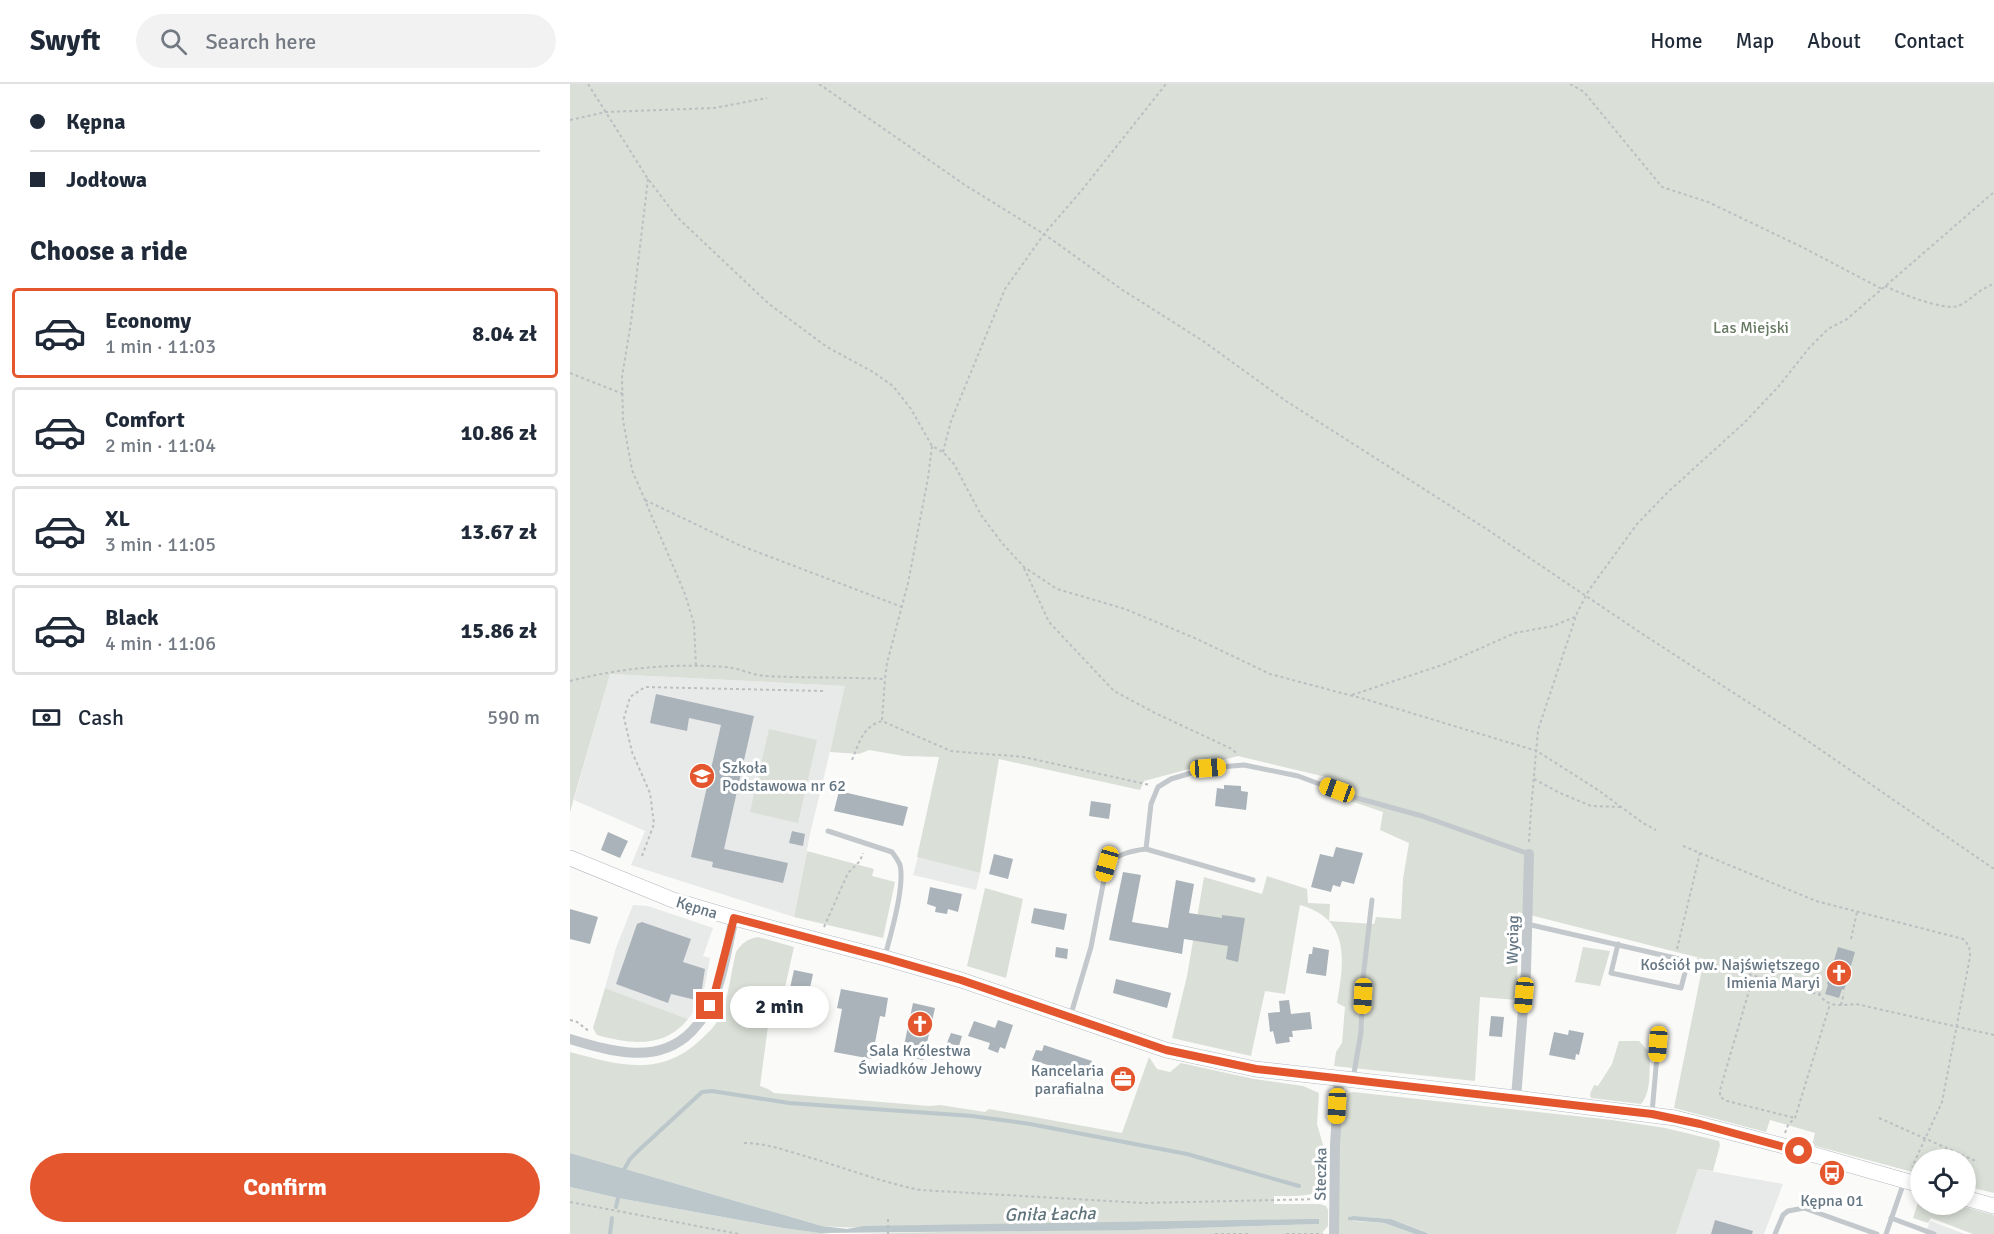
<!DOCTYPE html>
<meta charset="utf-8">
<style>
:root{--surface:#fff;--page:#f2f2f3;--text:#1f2937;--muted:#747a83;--line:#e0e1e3;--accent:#e4572e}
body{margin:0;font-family:Signika,sans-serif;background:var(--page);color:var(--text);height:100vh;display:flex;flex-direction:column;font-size:22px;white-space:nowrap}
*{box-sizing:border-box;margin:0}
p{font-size:20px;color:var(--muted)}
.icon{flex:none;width:33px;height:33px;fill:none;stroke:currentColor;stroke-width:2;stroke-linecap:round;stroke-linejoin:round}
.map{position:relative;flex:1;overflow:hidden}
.side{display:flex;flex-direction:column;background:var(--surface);width:570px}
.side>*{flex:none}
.guide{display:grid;align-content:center;height:132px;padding:0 30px;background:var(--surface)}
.buttons{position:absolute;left:1340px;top:1065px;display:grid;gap:12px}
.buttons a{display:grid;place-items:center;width:66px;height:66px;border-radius:50%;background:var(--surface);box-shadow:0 3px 9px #0003;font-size:30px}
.end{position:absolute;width:27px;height:27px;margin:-14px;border:8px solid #e4572e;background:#fff;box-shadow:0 0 0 3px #fff}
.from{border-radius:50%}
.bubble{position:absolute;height:42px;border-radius:21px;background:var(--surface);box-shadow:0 3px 9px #0003;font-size:20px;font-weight:800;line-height:42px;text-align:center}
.car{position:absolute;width:18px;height:36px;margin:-18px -9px;border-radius:8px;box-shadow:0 0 4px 2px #0007;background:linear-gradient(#f5c518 24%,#345 0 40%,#f5c518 0 76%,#345 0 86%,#f5c518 0)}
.guide b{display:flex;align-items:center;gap:21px;height:57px;font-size:22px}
.guide b+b{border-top:2px solid var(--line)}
.guide i{width:15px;height:15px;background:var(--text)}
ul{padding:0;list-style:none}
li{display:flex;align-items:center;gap:18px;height:90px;margin:0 12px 9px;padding:0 18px;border:3px solid var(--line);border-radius:6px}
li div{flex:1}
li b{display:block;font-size:22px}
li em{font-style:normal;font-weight:800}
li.selected{border-color:var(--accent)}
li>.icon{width:54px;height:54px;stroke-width:1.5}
h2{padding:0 30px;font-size:27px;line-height:72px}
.pay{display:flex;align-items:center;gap:15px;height:66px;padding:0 30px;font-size:22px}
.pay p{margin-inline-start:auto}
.button{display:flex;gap:12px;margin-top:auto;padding:12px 30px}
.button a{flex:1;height:69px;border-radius:36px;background:var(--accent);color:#fff;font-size:24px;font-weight:800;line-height:69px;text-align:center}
header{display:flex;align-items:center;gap:36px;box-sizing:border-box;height:84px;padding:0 30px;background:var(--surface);border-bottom:2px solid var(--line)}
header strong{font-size:28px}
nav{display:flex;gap:33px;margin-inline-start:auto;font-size:21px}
.search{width:420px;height:54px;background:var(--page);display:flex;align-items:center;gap:15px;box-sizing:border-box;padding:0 21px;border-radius:33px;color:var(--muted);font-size:22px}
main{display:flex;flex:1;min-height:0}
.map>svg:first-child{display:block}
.built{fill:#e8e9e9}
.green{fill:#dadfd7}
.water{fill:#bbc7cb}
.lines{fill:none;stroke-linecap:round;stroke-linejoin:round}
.stream{stroke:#bbc7cb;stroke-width:4}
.building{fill:#aab3b9}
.secondary-casing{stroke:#b3babf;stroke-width:16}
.path{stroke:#bbbfc2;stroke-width:2;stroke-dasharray:3 3;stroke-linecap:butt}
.lane{stroke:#c3c8cc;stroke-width:5}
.street{stroke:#c3c8cc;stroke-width:10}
.secondary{stroke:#fff;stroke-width:15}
.route{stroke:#e4572e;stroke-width:8}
.labels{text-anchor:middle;stroke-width:6;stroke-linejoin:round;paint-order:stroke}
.park-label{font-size:16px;fill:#687a64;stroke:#fff}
.poi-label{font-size:16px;fill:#657683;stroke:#fff;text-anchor:end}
.street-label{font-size:16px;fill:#657683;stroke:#fff}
.water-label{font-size:18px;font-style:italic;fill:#60757c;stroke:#fff}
</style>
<header>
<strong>Swyft</strong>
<div class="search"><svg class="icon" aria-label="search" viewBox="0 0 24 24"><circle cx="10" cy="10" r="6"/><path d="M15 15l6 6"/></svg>Search here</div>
<nav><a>Home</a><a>Map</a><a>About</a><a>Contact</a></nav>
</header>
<main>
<section class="side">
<div class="guide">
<b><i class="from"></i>Kępna</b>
<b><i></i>Jodłowa</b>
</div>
<h2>Choose a ride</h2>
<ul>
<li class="selected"><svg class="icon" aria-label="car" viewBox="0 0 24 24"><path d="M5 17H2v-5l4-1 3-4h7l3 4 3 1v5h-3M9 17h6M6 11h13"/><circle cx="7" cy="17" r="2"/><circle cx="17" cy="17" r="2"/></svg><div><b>Economy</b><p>1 min · 11:03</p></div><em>8.04 zł</em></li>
<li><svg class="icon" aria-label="car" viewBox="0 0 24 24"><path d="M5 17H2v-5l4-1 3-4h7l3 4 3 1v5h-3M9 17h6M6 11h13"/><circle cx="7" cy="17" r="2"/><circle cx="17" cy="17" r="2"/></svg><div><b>Comfort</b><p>2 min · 11:04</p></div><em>10.86 zł</em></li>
<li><svg class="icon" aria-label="car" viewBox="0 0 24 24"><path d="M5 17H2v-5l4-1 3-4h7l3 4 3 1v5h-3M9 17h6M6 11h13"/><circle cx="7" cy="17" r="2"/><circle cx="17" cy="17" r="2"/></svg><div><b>XL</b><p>3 min · 11:05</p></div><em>13.67 zł</em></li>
<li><svg class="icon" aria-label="car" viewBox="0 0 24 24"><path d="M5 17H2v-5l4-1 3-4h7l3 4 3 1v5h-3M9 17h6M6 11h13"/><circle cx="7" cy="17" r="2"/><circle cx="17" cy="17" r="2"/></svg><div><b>Black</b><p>4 min · 11:06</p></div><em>15.86 zł</em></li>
</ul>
<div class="pay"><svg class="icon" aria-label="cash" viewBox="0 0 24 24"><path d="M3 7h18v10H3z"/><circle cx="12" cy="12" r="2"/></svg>Cash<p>590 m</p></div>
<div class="button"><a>Confirm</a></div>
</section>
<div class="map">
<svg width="1424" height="1150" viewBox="0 0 1424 1150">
<rect width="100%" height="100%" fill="#fafaf8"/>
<g class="built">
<polygon points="40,590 276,602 240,750 224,833 61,781 75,747 4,716"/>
<polygon points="348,773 410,789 406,806 343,791"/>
<polygon points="63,821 78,822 143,844 133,872 140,874 132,917 118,935 35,904 46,864"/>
<polygon points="1128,1085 1213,1100 1194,1150 1106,1150"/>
<polygon points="1360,1137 1395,1150 1355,1150"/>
</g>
<g class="green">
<path d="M0,0H1424V1109L1395,1102V1076H1350V1090L1242,1061L1245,1049L1200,1036L1196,1048L1104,1024L1134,875L948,828L947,916L910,913L905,997L764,982L766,968L772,959L775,923L767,919C774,878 781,835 730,821L715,910L695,907L681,972L602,954L617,892L634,793L692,810L697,792L737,805L738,819L760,820L759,837L804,840L806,833L831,835L833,795L839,759L810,746L813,728L754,708L756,693L668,672L574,697L570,706L429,675L410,789L347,773L369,673L334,672L299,666L289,670L260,668L275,602L40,590L0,728Z"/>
<polygon points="199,645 247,656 228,739 180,728"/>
<polygon points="237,767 304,785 302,792 325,798 313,854 224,833"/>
<polygon points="415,804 453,815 436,894 397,882"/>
<path d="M188,853L224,863L213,912H202L190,1002L198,1005L204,1009L359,1022L370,1021L415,1028L419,1025L552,1049L579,973L587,985L600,988L611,979L684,995L733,1002L749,1009L747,1040L753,1061V1077L757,1102C745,1114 720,1112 704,1112V1120H750L756,1122L758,1126V1142L751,1150H287L493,1145L566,1146L749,1140L357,1142C323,1143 286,1145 252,1142L0,1069V968C46,980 87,994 127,959C136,951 146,942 151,931C159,911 161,888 166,868C172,859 177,855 188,853Z"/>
<polygon points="1013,863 1040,867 1030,902 1005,898"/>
<path d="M35,904L118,935C94,965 60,960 27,951L23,944Z"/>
<path d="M1049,957H1069L1080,969C1079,984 1082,1008 1071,1020L1021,1014L1020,1010L1024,1001L1028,1002L1042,980Z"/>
<path d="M783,1008L1042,1036L1095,1044L1149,1057L1150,1061L1143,1087L1128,1085L1106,1150H861L821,1135L780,1132L783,1137L814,1139L845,1150H769C769,1120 765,1031 778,1009Z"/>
<polygon points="0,1103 48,1114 213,1144 260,1150 0,1150"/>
<polygon points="1350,1112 1350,1120 1388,1121 1424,1131 1424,1150 1403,1150 1361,1134 1358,1139 1343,1134"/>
</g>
<g class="water">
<polygon points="0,1069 252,1142 277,1145 294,1142 740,1135 749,1135 749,1140 566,1146 250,1149 213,1144 48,1114 0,1103"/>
<polygon points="783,1132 821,1135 860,1150 845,1150 814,1139 778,1136 778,1133"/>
</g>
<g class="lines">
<g class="stream">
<polyline points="55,1084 60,1075 68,1067 132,1008 142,1007 219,1019 402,1032 460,1040 617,1070 729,1102"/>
<polyline points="46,1123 48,1114"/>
<polyline points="40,1150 42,1134"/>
</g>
</g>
<g class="building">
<polygon points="86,610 184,632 154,765 218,779 213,799 142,783 143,778 121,773 151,641 119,634 117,647 80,639"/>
<polygon points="654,701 671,702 671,707 678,708 676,726 645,722 647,704 654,705"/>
<polygon points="269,707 338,723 333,742 264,727"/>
<polygon points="521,717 541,720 539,735 519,732"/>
<polygon points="222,747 235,750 233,762 219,759"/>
<polygon points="38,748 58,757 50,774 31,766"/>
<polygon points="766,763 793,769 784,800 772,797 770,803 763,801 761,808 741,803 750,770 763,773"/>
<polygon points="424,770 443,775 438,795 419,790"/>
<polygon points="553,788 571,791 562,838 598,844 606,796 624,800 619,829 652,834 652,831 675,834 668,878 656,875 658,862 614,855 612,870 539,856"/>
<polygon points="360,803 392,810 388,828 378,825 377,830 365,828 366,823 357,820"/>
<polygon points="464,824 497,830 494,846 461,839"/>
<polygon points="0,825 28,833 20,860 0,855"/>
<polygon points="72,838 121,855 113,878 135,885 130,917 101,910 98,919 46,900 67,840"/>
<polygon points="486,863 498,865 497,875 485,873"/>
<polygon points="743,863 759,866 756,892 736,889 739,870 742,870"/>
<polygon points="1268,863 1285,868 1274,906 1272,905 1269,914 1255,910 1258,901 1257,900"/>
<polygon points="224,886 243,890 239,908 220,904"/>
<polygon points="546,895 601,909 597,924 543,909"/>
<polygon points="271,905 318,914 315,933 310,932 302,975 264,968 272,925 267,924"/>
<polygon points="719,916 721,930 740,928 742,945 722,947 723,953 719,953 720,958 706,960 703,947 700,948 698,929 710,928 709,917"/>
<polygon points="343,919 365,924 353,976 332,971"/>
<polygon points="921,932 934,933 932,953 919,952"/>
<polygon points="428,936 443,941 435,965 430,963 428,969 418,965 420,959 398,952 404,937 425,944"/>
<polygon points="999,946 1014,949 1009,971 1006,970 1005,976 979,971 984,948 998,951"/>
<polygon points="381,949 392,952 389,962 377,959"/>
<polygon points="474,961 522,977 520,984 524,986 522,995 462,976 466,966 472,967"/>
<polygon points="548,985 564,990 559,1006 542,1000"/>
<polygon points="1145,1136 1183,1147 1182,1150 1141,1150"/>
</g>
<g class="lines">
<g class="secondary-casing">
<g id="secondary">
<polyline points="0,774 103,816 164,834 315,874 391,896 596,966 685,985 946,1014 1105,1034 1210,1061 1350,1101"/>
<polyline points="1395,1114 1424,1122"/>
</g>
</g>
<g class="path">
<polyline points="18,0 78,95 107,133 199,220 257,263 303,288 323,302 341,325 362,362 373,368 384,380 411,431 432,459 454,483 487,505 555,525 627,555 700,590 798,616 967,667 1028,706 1073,739 1086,746"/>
<polyline points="249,0 395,101 474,150 551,205 633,257 716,317 915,444 1077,553 1232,653 1424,785"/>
<polyline points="1000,0 1014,8 1092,103 1138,118 1234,164 1312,205"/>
<polyline points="0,36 36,28 144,24 197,14"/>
<polyline points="78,95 61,238 52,293 53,336 62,386 115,510 124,540 126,582"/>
<path d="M1315,202C1329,209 1374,227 1388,222C1399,218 1410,204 1424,200"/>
<polyline points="0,289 53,310"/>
<polyline points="373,368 381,337 435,205 474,150 512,106 596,0"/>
<polyline points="75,416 169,461 332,523"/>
<polyline points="454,484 479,538 544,607 585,629 662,665 668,671"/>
<path d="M0,597C50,584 103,579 155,583C169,584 182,591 195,592C235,594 275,593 315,595"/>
<polyline points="782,611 875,580 945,549 983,542 1005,533"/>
<polyline points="312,636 315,595 317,579 338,499 358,394 362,362"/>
<path d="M282,676C289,659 293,642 312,637L381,667L454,673L580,701"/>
<polyline points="964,695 990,709 1021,722 1051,723"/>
<polyline points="959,758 961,726 968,646 1007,529 1019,506 1067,440 1098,408 1174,339 1209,302 1239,264 1258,245 1277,235 1312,205 1424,108"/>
<path d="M1113,762L1246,817L1393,855C1399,861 1400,864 1400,873L1372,1018L1342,1083"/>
<polyline points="72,772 84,740 80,709 62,668 54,634 60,613 75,603 254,607"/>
<polyline points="254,843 278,789 290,777 293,769"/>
<polyline points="1281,855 1287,828"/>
<polyline points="1107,865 1130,769"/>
<path d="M1127,875L1250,911C1258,924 1272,921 1286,920L1424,951"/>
<polyline points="1245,891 1250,911"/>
<polyline points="1183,893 1150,1006 1150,1013 1157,1017 1225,1034"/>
<polyline points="1271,921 1274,909"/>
<polyline points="0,936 7,938 20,948"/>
<polyline points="1309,1034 1408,1078"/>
<polyline points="1215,1049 1218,1041 1225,1034 1260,920"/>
<path d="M174,1059C196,1059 217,1067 238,1073C275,1084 311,1098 350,1106L573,1119L752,1115"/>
<polyline points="0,1118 169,1150"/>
<polyline points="318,1135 318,1150"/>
<polyline points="645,1150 680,1150"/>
<polyline points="716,1150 753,1150"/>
</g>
<g class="lane">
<path d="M258,747L322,768C325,772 328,776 330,781C335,802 321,850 315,872"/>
<polyline points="576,765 581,720 588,703 601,695 638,684 674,681 728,692 787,714 852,732 959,770"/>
<polyline points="957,840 1118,877 1111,904 1041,889 1048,860"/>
<path d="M501,930L521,863L537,780C549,770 560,767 576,765L683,796"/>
<polyline points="783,995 791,948 793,894 802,816"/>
<polyline points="1082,1029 1088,960"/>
<polyline points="1321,1134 1364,1150"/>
<polyline points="1205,1150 1213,1131 1218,1127 1234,1124 1307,1150"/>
<polyline points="1316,1150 1334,1098"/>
</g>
<g class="street">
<path d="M0,955C40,967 87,982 121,948C128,940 135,933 140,922C153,896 157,863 164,834"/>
<polyline points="946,1014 956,887 959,770"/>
<polyline points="764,1150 765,1061 769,995"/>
</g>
<use href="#secondary" class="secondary"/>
</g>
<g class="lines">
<polyline class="route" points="140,922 145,908 164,834 315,874 391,896 596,966 686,985 1082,1030 1130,1040 1229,1067"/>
</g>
<defs>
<g id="school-disc" transform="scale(1.35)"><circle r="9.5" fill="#e4572e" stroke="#fff"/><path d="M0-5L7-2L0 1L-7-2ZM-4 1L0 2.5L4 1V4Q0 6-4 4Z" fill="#fff"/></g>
<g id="church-disc" transform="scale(1.35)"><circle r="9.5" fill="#e4572e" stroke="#fff"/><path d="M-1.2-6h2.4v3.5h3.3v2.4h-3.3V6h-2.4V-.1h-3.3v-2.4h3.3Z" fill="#fff"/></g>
<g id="office-disc" transform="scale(1.35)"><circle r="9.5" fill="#e4572e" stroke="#fff"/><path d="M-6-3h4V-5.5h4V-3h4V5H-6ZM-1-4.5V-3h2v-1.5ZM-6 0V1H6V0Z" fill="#fff"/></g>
<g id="bus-disc" transform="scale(1.35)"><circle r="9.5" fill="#e4572e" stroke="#fff"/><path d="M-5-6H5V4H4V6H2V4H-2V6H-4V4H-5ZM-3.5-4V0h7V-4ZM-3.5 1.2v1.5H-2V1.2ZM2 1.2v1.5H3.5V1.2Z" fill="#fff"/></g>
</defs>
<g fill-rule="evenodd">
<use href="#school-disc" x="132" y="692"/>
<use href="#church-disc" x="1269" y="889"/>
<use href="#church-disc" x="350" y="940"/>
<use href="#office-disc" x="553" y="995"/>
<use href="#bus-disc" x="1262" y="1089"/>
</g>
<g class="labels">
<g class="park-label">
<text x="1181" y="249">Las Miejski</text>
</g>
<g class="poi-label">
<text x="152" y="689" text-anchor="start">Szkoła<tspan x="152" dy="18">Podstawowa nr 62</tspan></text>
<text x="1250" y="886">Kościół pw. Najświętszego<tspan x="1250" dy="18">Imienia Maryi</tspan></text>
<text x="350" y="972" text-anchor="middle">Sala Królestwa<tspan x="350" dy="18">Świadków Jehowy</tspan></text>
<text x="534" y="992">Kancelaria<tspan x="534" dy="18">parafialna</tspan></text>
<text x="1262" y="1122" text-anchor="middle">Kępna 01</text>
</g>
<g class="street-label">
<text transform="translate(127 823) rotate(17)" y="6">Kępna</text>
<text transform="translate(942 856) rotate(-89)" y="6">Wyciąg</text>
<text transform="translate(750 1090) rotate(-89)" y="6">Steczka</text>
</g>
<g class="water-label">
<text transform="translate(480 1130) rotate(-1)" y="6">Gniła Łacha</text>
</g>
</g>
</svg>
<div class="buttons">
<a><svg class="icon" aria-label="locate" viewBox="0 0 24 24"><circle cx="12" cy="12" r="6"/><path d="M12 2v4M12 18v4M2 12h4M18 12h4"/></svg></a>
</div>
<i class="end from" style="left:1229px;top:1067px"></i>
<i class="end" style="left:140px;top:922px"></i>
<div class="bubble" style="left:160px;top:902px;width:99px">2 min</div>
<i class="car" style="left:638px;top:684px;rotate:86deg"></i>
<i class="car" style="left:767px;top:706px;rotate:290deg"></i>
<i class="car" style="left:537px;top:780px;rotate:196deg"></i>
<i class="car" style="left:954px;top:911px;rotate:185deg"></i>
<i class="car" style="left:793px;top:912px;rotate:183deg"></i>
<i class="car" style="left:1088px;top:960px;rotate:184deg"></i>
<i class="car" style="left:767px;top:1022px;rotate:183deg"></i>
</div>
</main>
